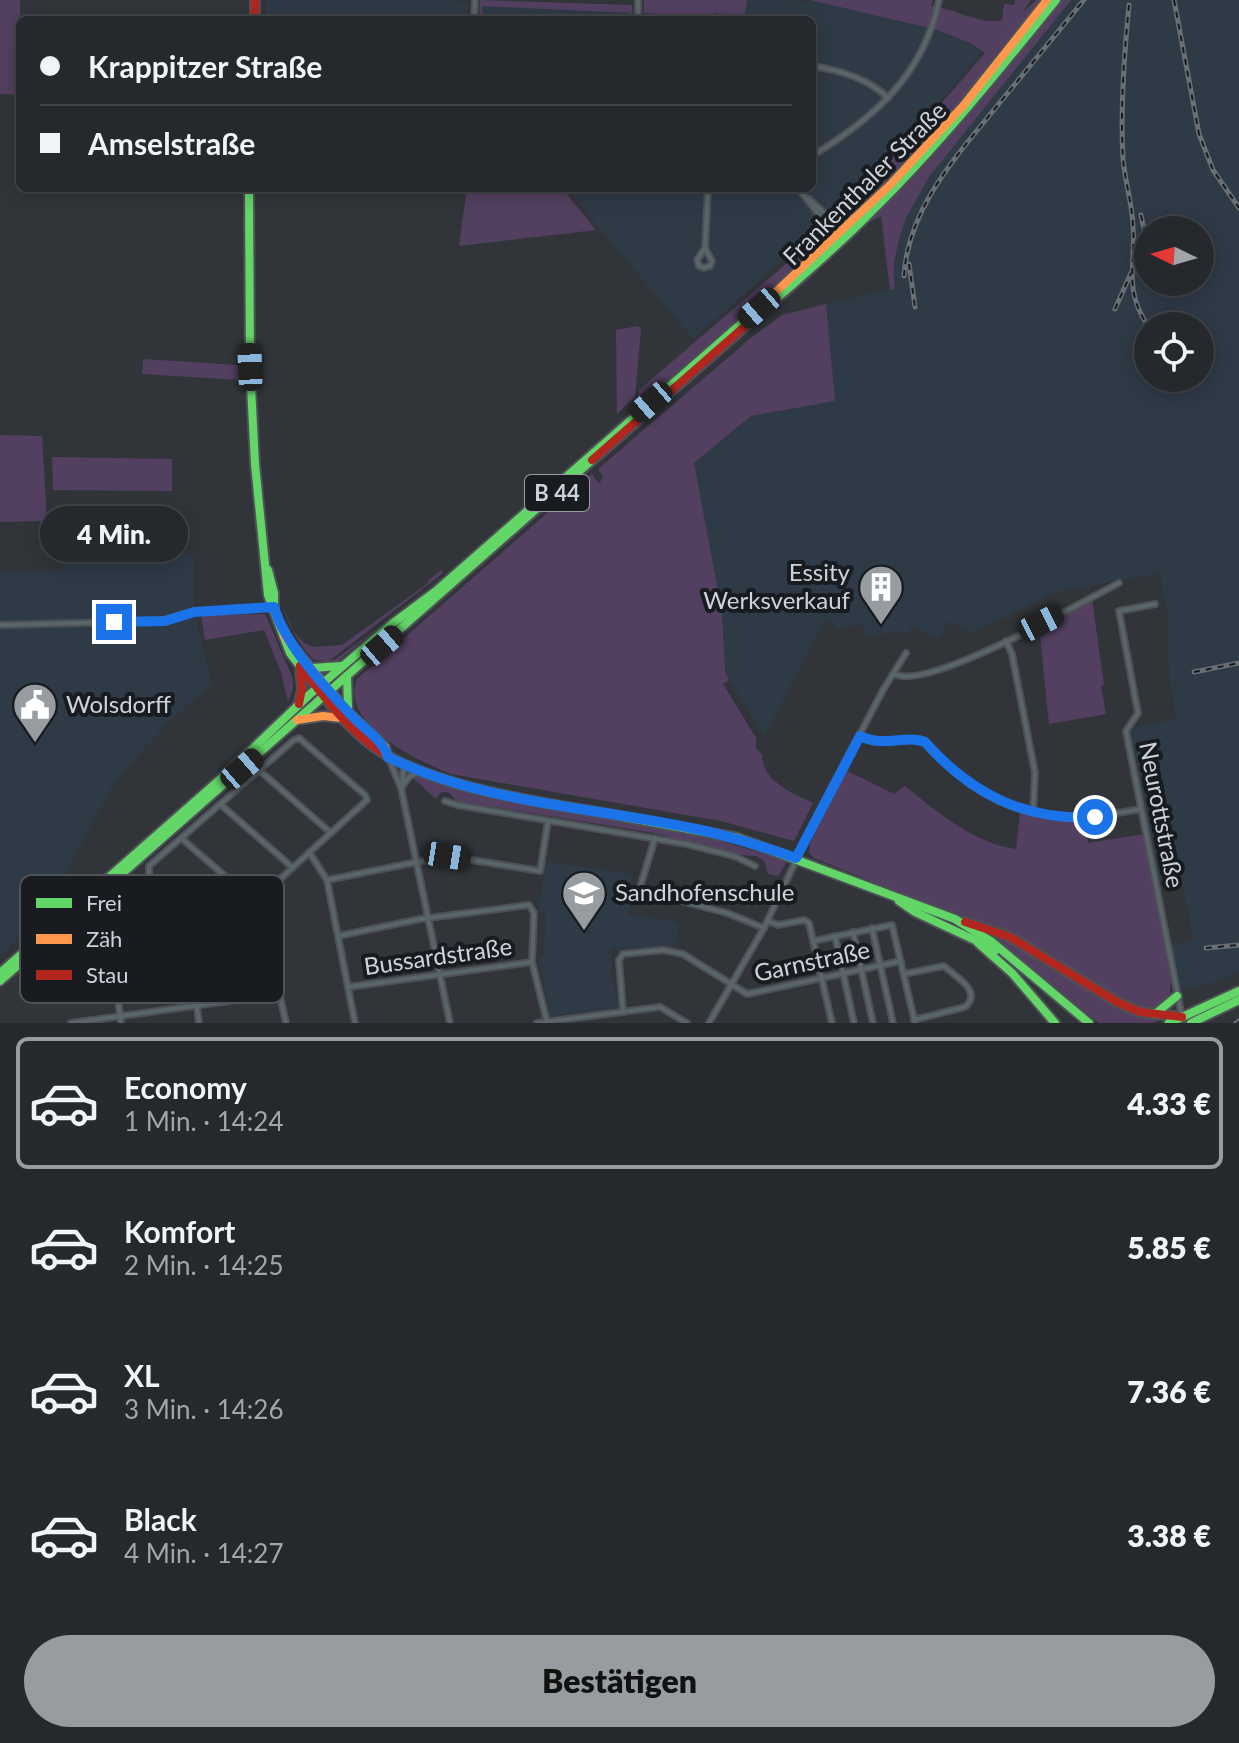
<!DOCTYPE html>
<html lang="de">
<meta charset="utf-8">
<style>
:root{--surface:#25282c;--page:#313438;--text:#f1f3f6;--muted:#a3a6a9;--line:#424448;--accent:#979ca1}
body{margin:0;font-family:Lato,sans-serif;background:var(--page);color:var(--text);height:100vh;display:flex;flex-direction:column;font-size:30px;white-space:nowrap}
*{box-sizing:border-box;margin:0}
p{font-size:26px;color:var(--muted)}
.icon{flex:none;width:44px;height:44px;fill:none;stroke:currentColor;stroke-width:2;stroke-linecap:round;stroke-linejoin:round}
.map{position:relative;height:1023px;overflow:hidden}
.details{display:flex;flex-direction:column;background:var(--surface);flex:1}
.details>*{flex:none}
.top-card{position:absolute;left:16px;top:16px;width:800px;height:176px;border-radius:12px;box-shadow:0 4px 20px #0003,0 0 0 2px var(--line);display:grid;align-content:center;height:176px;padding:0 24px;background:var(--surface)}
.needle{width:52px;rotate:275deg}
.controls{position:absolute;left:1134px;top:216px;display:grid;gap:16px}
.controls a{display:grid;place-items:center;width:80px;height:80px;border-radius:50%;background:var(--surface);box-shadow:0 4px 20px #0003,0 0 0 2px var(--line);font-size:40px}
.end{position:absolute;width:36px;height:36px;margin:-18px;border:10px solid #1a73e8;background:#fff;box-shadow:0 0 0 4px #fff}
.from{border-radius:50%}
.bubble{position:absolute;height:56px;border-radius:28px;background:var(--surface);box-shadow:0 4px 20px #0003,0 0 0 2px var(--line);font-size:26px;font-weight:800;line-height:56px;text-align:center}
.car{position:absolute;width:24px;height:48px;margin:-24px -12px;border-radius:10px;box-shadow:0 0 6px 2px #0007;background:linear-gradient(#222 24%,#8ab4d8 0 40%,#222 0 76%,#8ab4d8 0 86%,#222 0)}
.top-card b{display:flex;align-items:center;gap:28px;height:76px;font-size:30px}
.top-card b+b{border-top:2px solid var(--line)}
.top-card i{width:20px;height:20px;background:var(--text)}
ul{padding:14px 0 0;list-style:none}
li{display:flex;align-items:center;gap:24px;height:132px;margin:0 16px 12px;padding:0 8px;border:4px solid transparent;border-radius:12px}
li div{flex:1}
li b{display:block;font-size:30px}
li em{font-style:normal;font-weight:800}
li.selected{border-color:var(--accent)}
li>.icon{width:72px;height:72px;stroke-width:1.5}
.cta{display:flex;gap:16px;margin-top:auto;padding:16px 24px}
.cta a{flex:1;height:92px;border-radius:48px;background:var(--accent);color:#111;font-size:32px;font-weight:800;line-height:92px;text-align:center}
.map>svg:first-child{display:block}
.built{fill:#2f3a47;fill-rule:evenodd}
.green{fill:#534061}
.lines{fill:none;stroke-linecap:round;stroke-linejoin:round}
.street-casing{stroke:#4e5156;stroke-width:8}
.fast-casing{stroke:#4e5156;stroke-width:12}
.slow-casing{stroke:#4e5156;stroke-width:12}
.jam-casing{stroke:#4e5156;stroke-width:12}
.street{stroke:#596569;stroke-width:4}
.fast{stroke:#63d668;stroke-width:8}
.slow{stroke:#ff974d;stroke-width:8}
.jam{stroke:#b3261e;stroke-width:8}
.tram{stroke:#697075;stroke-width:2}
.rail-casing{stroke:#697075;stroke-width:5}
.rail{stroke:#181c20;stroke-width:2;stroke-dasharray:6;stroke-linecap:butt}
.route{stroke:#1a73e8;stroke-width:10}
.labels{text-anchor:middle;stroke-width:8;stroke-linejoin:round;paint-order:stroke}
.shield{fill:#181c20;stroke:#979ca2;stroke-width:2}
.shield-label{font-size:22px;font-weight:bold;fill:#ced3d9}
.street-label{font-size:24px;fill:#ced3d9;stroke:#181c20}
.poi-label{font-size:24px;fill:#ced3d9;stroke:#181c20;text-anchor:start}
.key{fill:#181c20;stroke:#4f5358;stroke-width:2}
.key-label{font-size:22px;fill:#ced3d9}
</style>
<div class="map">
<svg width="1239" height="1023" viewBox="0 0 1239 1023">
<rect width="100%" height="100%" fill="#31353a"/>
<g class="built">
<polygon points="267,0 446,0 468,3 467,20 265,20"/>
<polygon points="746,0 825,2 938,30 972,44 982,51 933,110 832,216 693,339 566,188 812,188 812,20 479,20 480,3 717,18 718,13"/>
<path d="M1070,0H1239V972L1206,985L1179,989L1171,945L1194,940L1181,877L1157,881L1130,734L1134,728L1172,720L1176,715L1169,677L1168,618L1160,573L1056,592L972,633L948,621L939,639L912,626L907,635L898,631L865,637L862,624L838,629L834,623L824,620L764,737L725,672L722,612L694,463L751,416L834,400L826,304L890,289L883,215ZM1148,230H1200V282H1148ZM1148,326H1200V378H1148Z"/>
<polygon points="191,553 194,556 194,612 212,684 166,724 113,784 60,884 19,939 0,955 0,571 61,571 64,567 64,556"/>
<polygon points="545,862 632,874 627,899 630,900 628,915 679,922 676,947 611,949 611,980 614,984 618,1008 550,1016 538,956 544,955 546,914 539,912"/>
</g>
<g class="green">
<polygon points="0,0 20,0 20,95 0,94"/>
<polygon points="480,0 632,5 633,20 630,20 630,13 483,6 482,20 479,20"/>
<polygon points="644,0 747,0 745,15 715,13 714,17 643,13"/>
<path d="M810,0H933L931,6C955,8 979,26 1002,20L1004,4L1014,5L1015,0H1031L1022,13L1036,0H1041C990,64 942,136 878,188C867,197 856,208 843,214L846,207L903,148L985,53L972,44L938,30Z"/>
<polygon points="1061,0 1071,0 929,177 906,218 899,239 894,263 894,290 890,289 881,216 868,223 811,277 354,677 349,692 352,676 843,245 948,137"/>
<polygon points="476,188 565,188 565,192 596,230 459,246 466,195 476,191"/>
<polygon points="797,196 822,226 823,238 816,247 736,324 441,582 376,629 337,662 329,664 435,585 637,408 639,390 822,233 816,220"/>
<path d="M826,304L835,401L751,416L694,463L722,612L725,672L729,680L723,684L756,738V748L762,755C763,782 792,793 813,803L794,841L721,821L451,774C418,761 339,724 357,679L592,474L599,484L603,477L598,469L752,337L782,315Z"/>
<polygon points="638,326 641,328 635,397 617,414 616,330"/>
<polygon points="143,359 238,365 240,380 142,374"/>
<polygon points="0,435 42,436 47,521 0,522"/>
<polygon points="52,457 172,459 172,491 53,490"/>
<path d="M441,570L443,573L329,661L314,660C297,643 289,624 281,602L294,632L304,643L314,647L342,645L427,584L429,580Z"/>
<polygon points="1092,599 1104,685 1101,686 1106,714 1049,724 1039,627"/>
<polygon points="265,614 293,679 293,689 288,702 281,672 264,630 205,640 201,615"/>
<polygon points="299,692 291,706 230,767 0,968 182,807 290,705"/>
<path d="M847,771L894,794L905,786C937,812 975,844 1016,849L1020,813L1051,819L1084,822L1088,843L1144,834L1171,979L1169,1002L1150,1011L1138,1008L1009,932L949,913L814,858L809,852L810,843Z"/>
<path d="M416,776L510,799L699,834L783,860L786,863L778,876L768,874L764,861L756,856L741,855L654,833L456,801C451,794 449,790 440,793L436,799L413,778Z"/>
<path d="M973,926C1041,946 1091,1006 1160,1020L1153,1023H1099L1000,944Z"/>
</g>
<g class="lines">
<g class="street-casing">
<g id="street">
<polyline points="474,20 475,0"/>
<polyline points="638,20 638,0"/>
<path d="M812,66C839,70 868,78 888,98"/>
<path d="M812,156C874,118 924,75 939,0"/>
<polyline points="798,188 835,235"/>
<polyline points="809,199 841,229"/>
<polyline points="831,217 854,215"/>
<polyline points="705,248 697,260 699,266 704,268 710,266 712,261 705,248 708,188"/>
<polyline points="1155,604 1119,611 1138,713 1126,731 1182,1017"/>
<polyline points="0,625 159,621 197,611 272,607"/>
<polyline points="1006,641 1012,654 1035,773 1033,813"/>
<path d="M895,674C927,692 1082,602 1119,583"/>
<path d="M860,736L871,741L881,742L920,739L925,742C989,815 1048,827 1141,809"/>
<polyline points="388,757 401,788 450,1023"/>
<polyline points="259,770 331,833"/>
<polyline points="402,785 404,765"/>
<polyline points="401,788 409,777 419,772"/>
<polyline points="445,801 457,805 686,844 734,856 755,866"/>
<polyline points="220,804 292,867"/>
<polyline points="181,838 255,902"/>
<polyline points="655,838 641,884 643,891 727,913 764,928"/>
<polyline points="309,852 327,880 355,1023"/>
<polyline points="327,880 447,856 540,871 548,821"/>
<polyline points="103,916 108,921 121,1023"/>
<polyline points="768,921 778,925 804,920 809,923 832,1023"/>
<polyline points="872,928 893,1023"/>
<polyline points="853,932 873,1023"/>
<polyline points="338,936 420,919 529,905 534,913 532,962 547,1022"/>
<polyline points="835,936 854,1023"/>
<polyline points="813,941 892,925 915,1023"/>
<polyline points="190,953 269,942"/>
<path d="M904,974L944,966C956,977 983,991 965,1007L914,1020"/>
<polyline points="348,987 532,962"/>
<polyline points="623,1012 619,960 623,954 663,950 683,954 747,994 901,961"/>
<polyline points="71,1023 280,994"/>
<polyline points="199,1023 186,925 149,876 149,866 294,740 299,738 365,795 367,800 255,902 261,910 286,1023"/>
<polyline points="537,1023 660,1007 687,1023"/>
<polyline points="709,1023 764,928 819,812 883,690 906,653"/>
</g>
</g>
<g class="fast-casing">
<g id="fast">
<polyline points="249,188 250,367 255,464 268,595 290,653 300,666"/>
<path d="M753,319C793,284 834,250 871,212C938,146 997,73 1056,0"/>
<polyline points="268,570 274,593 274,606"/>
<polyline points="312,668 342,666"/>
<polyline points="347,676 348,708"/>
<polyline points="614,815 738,838 955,919 992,942 1089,1023"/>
<polyline points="899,901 915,912 996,950"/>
<polyline points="978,943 1012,973 1055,1023"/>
<polyline points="0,973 225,775 309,695 392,624 436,591 751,315"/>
<polyline points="0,981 592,460"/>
<polyline points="1155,1014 1177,996"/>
<polyline points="1169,1023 1239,991"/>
<polyline points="1191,1023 1239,1000"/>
</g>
</g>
<g class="slow-casing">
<g id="slow">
<polyline points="751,315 890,185 963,106 1047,0"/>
<polyline points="284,636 348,712 385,747 388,757"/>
<polyline points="297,720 323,716 341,718"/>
</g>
</g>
<g class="jam-casing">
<g id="jam">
<polyline points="255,0 255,20"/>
<polyline points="592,460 753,319"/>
<path d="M300,666C323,695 344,725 374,747C433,789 543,802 614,815"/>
<polyline points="299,704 302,689 300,666"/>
<polyline points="965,922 1010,937 1117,1002 1140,1012 1182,1017"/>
</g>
</g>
<use href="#street" class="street"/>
<use href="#fast" class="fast"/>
<use href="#slow" class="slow"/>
<use href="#jam" class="jam"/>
<polyline class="tram" points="1234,1023 1239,1019"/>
<g class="rail-casing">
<g id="rail">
<polyline points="1174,0 1199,134 1213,170 1239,208"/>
<path d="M1129,5C1124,56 1120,108 1123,159C1125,181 1132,203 1133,226C1136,265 1123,289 1148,326"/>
<polyline points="1141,215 1148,249"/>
<polyline points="909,264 915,307"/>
<path d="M904,276C908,208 956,157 997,106C1026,71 1055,35 1084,0"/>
<polyline points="1115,309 1131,273"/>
<polyline points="1194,672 1239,663"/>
<polyline points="1206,948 1239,945"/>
</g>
</g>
<use href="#rail" class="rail"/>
</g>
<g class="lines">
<path class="route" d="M114,622L165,621L194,612L274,607C285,645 327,690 355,719C367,731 383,741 388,757C482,803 590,807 691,828C727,835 761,846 796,858L860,736C885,748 905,734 925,742C971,794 1025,821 1095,817"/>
</g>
<defs>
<g id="building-pin" transform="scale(2.3)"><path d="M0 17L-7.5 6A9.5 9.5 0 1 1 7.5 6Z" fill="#979ca1" stroke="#181c20"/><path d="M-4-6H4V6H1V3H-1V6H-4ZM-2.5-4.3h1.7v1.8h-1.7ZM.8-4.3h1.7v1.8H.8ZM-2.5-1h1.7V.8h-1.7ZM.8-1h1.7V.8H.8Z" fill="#fff"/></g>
<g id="civic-pin" transform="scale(2.3)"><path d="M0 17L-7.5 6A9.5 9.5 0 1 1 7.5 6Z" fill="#979ca1" stroke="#181c20"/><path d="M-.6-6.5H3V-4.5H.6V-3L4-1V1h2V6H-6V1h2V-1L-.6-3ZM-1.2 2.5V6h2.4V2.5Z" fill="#fff"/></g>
<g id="school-pin" transform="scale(2.3)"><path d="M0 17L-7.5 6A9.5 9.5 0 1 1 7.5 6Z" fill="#979ca1" stroke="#181c20"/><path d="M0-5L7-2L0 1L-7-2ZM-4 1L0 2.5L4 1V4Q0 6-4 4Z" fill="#fff"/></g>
</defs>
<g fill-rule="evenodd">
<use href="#building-pin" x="881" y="587"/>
<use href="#civic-pin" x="35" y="705"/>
<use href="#school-pin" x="584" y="893"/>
</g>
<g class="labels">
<rect class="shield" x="525" y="475" width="64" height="36" rx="6"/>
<g class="shield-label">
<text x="557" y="501">B 44</text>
</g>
<g class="street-label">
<text transform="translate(865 184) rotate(-45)" y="8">Frankenthaler Straße</text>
<text transform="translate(1161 815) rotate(79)" y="8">Neurottstraße</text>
<text transform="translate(438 957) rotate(-8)" y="8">Bussardstraße</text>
<text transform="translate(812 962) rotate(-12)" y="8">Garnstraße</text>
</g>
<g class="poi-label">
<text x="850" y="581" text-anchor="end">Essity<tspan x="850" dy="28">Werksverkauf</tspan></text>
<text x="66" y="713">Wolsdorff</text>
<text x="615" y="901">Sandhofenschule</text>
</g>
</g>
<rect x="20" y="875" width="264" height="128" rx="12" class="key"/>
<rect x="36" y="898" width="36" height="10" fill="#63d668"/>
<rect x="36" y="934" width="36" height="10" fill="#ff974d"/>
<rect x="36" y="970" width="36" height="10" fill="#b3261e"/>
<g class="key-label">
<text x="86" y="911">Frei</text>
<text x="86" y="947">Zäh</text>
<text x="86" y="983">Stau</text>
</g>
</svg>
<div class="controls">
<a><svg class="needle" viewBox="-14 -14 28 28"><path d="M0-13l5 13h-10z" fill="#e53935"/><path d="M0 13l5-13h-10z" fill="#a3a6a9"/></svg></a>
<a><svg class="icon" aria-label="locate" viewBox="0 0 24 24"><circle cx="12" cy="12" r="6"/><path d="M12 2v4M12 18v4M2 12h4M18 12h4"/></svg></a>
</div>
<i class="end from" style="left:1095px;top:817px"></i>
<i class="end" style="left:114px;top:622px"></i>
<div class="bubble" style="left:40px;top:506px;width:148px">4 Min.</div>
<i class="car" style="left:759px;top:308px;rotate:229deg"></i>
<i class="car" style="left:250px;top:367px;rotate:358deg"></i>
<i class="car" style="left:651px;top:402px;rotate:229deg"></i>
<i class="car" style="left:1041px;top:623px;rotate:63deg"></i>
<i class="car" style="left:382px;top:646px;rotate:49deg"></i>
<i class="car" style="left:242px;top:769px;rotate:49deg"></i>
<i class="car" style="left:447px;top:856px;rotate:99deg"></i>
<div class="top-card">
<b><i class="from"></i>Krappitzer Straße</b>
<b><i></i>Amselstraße</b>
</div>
</div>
<section class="details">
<ul>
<li class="selected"><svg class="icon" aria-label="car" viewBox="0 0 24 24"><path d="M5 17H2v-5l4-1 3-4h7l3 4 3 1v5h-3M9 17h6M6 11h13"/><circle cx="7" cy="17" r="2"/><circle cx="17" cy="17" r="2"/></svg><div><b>Economy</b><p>1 Min. · 14:24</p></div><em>4.33 €</em></li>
<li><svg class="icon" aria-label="car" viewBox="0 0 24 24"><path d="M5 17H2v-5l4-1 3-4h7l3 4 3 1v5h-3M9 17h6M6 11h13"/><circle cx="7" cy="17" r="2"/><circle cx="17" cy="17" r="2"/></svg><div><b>Komfort</b><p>2 Min. · 14:25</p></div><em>5.85 €</em></li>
<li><svg class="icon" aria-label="car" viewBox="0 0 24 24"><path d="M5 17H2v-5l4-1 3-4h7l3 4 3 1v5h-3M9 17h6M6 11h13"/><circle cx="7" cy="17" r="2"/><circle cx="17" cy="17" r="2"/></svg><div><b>XL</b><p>3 Min. · 14:26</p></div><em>7.36 €</em></li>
<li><svg class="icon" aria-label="car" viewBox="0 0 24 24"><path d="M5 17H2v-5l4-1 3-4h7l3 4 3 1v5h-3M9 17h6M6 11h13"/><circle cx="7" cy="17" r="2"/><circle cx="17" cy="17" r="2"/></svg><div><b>Black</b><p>4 Min. · 14:27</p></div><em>3.38 €</em></li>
</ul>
<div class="cta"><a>Bestätigen</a></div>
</section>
